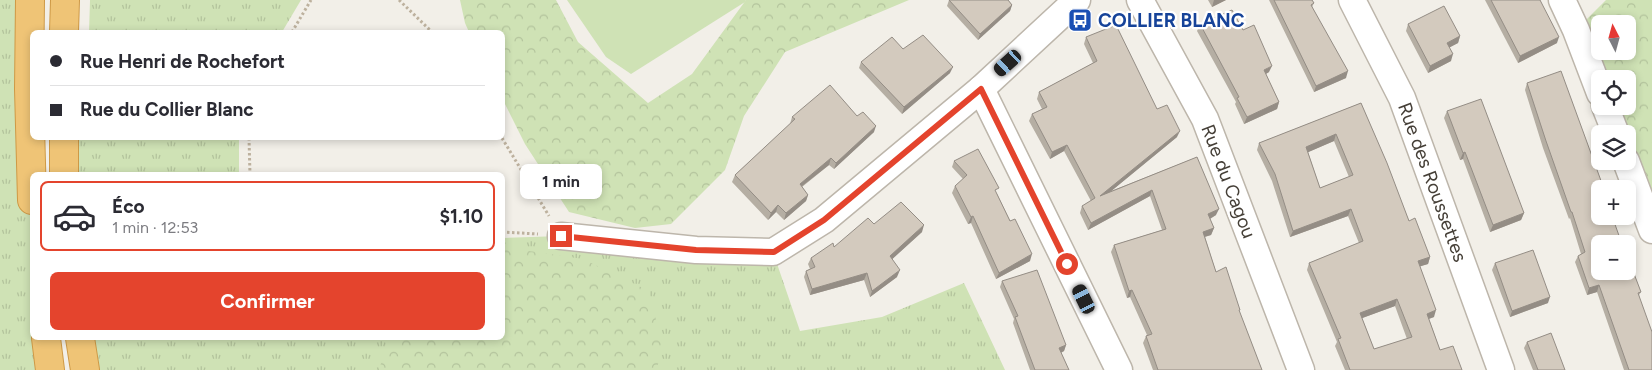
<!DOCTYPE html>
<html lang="fr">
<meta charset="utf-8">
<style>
:root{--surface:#fff;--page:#f7f7f7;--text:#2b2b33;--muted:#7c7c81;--line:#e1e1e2;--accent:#e4442d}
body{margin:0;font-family:Figtree,sans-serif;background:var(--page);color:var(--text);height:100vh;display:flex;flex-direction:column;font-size:19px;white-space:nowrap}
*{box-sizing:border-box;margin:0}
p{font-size:16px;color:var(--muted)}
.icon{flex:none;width:28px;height:28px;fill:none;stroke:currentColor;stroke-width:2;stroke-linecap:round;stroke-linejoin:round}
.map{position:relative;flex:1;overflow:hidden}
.details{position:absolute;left:30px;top:172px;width:475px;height:168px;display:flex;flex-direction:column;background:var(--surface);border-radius:8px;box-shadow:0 2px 8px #0003}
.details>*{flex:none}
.guide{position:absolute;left:30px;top:30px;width:475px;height:110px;border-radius:8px;box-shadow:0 2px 8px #0003;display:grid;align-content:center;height:110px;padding:0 20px;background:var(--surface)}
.needle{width:32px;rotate:354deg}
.buttons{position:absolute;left:1591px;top:15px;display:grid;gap:10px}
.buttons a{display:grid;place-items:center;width:45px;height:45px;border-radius:8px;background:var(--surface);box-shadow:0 2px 8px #0003;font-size:25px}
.end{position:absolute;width:22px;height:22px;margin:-11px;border:6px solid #e4442d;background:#fff;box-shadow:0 0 0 2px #fff}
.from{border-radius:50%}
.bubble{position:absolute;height:35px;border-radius:8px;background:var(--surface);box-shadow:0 2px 8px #0003;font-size:16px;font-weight:700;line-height:35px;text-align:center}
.car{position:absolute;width:15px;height:30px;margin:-15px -8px;border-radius:6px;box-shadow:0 0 4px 1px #0007;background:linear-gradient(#222 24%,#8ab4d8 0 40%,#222 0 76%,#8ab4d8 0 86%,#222 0)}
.guide b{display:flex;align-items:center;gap:18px;height:48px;font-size:19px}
.guide b+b{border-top:1px solid var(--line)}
.guide i{width:12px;height:12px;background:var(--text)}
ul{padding:9px 0 0;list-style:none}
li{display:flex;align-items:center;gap:15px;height:70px;margin:0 10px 8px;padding:0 10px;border:2px solid transparent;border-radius:8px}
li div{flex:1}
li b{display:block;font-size:19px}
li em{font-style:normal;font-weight:700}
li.active{border-color:var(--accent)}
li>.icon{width:45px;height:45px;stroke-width:1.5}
.cta{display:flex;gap:10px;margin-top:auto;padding:10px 20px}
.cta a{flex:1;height:58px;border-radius:8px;background:var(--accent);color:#fff;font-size:20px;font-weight:700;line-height:58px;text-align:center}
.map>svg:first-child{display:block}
.grass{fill:url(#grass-tufts)}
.forest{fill:url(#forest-crowns);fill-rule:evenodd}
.garden{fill:#cfe2b5}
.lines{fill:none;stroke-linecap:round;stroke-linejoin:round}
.street-casing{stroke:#bdb6ab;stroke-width:29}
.highway-casing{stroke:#ce9946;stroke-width:30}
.path{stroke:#bdb19e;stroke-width:3;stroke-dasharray:2.5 2.5;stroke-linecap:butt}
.street{stroke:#fff;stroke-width:26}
.highway{stroke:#efc476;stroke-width:28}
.wall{fill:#b5aea3;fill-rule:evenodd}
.shaded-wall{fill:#948d85}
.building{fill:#d3cabe;stroke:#948d85;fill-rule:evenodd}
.route{stroke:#e4442d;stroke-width:6}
.labels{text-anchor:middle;stroke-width:4.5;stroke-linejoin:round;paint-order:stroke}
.transit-label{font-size:19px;font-weight:bold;fill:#164399;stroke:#fff;text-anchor:start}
.street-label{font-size:19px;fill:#453f37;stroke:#fff}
</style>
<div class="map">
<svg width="1652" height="370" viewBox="0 0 1652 370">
<defs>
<pattern id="grass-tufts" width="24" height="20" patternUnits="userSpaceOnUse" patternTransform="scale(1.25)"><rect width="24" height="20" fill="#cfe2b5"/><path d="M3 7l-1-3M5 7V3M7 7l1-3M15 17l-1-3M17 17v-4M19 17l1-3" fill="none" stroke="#b3c39c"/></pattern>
<pattern id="forest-crowns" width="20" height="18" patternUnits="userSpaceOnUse" patternTransform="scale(1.25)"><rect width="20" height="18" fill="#cfe2b5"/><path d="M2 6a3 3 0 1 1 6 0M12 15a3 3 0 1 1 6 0" fill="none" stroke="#b3c39c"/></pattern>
</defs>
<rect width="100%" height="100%" fill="#f2efe8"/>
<g class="grass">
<polygon points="0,0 27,0 32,200 32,338 46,338 50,370 0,370"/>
<polygon points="90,0 301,0 282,32 89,32"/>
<polygon points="76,138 239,138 239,175 66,175"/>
<polygon points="561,236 773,252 800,331 882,317 964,283 1005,370 85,370 80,338 502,338 503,238"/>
</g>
<g class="forest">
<polygon points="460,0 556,0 578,42 648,103 692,74 746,0 909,0 785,52 744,116 725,170 671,224 635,228 569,212 525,144 503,100 502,32 469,32 465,23"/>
<path d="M1606,0H1652V230L1628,161V134L1605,106H1628V79H1600L1576,30ZM1600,24H1628V51H1600Z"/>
<polygon points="503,247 583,259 649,291 663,350 656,370 379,370 386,347 385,338 502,338"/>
</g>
<polygon class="garden" points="567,0 746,0 745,2 631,74 606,57"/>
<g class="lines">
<g class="street-casing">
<g id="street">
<polyline points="1140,0 1205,119 1301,370"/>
<polyline points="1352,0 1402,98 1501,370"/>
<polyline points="1562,0 1576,30 1600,93"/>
<polyline points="981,89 1119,370"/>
<polyline points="1605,106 1616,134"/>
<polyline points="1626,161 1652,230"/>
<polyline points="561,236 696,250 773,252 824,220 981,89 1077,0"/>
</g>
</g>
<g class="highway-casing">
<g id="highway">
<polyline points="30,0 29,89 32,200"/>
<polyline points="64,32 65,0"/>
<polyline points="64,138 64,175"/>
<polyline points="46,338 50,370"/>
<polyline points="80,338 85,370"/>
</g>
</g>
<g class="path">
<polyline points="399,0 432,32"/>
<polyline points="292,32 311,0"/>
<polyline points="249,138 250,175"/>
<polyline points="502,138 549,216"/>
<polyline points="502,232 538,234"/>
</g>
<use href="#street" class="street"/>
<use href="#highway" class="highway"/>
</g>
<g class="wall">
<polygon points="949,0 1008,0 1012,5 1010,11 978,40 947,6"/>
<polygon points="1208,0 1226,0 1212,7"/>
<polygon points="1269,0 1312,0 1314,3 1312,7 1346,78 1314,92"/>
<polygon points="1485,0 1540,0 1557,43 1518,63"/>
<polygon points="1200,24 1243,30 1269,72 1266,74 1279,102 1277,109 1244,124 1235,104 1236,102 1197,31"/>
<polygon points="1408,24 1460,36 1458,43 1449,47 1451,61 1428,73 1406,31"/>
<polygon points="1086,37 1157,109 1177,137 1111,191 1197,157 1216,215 1210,219 1214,228 1211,235 1205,237 1216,272 1239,313 1262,370 1153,370 1143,343 1146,336 1147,335 1130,297 1127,298 1111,252 1114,245 1162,230 1150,196 1088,230 1080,213 1082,206 1091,201 1064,151 1050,159 1029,121 1032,114 1042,109 1037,99 1039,92 1093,63 1084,44"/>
<polygon points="903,49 950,73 902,114 859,68 861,62"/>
<polygon points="1527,83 1600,189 1641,292 1639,295 1652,370 1624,370 1597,292 1587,295 1575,262 1578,256 1581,254 1570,218 1569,219 1543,148 1525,90"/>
<path d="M1361,103L1409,221L1430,257L1428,264L1420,266L1434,317L1429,319L1440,350L1462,370H1345L1335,346L1337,342L1307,270L1309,263L1359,243L1348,216L1290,237L1272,181L1257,150L1259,143ZM1334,141L1349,177L1320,188L1308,152ZM1395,306L1407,339L1374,349L1362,318Z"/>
<polygon points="1447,111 1524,213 1521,220 1490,232 1463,159 1460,160 1444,118"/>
<polygon points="857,116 874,132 834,169 829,165 802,187 808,195 806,201 784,220 776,212 768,220 732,182 735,175 790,124 792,117"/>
<polygon points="954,161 997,194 1030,261 996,279 971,223 968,224 952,193 955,186 963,179 952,167"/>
<polygon points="874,224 922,232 892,259 897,277 870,297 864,280 810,295 804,277 806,271 810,269 808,264 811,258 834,247"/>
<polygon points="1495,263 1548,303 1510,317 1492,270"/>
<polygon points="1002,281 1066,345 1064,351 1061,353 1069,370 1030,370 1013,323 1014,319 1000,287"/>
<polygon points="1527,342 1565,370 1533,370 1524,348"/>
</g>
<g class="shaded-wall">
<polygon points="1214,0 1226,0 1212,7"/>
<polygon points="1012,5 1010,11 978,40 980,34"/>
<polygon points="1460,36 1458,43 1445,50 1447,43"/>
<polygon points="1559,37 1557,43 1518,63 1520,56"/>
<polygon points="1453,54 1451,61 1428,73 1430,66"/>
<polygon points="1272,66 1269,72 1262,76 1264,70"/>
<polygon points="953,67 950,73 902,114 904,107"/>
<polygon points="1348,71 1346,78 1314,92 1316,86"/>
<polygon points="1279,102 1277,109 1244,124 1247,117"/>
<polygon points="876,126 874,132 834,169 836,163"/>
<polygon points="1180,131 1177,137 1098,202 1100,196"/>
<polygon points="1336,134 1334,141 1304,154 1306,147"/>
<polygon points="1067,145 1064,151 1050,159 1052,152"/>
<polygon points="1465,152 1463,159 1460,160 1463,153"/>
<polygon points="831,158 829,165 797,190 800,184"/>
<polygon points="1152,190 1150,196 1088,230 1091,223"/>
<polygon points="808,195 806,201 784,220 786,213"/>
<polygon points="778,205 776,212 768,220 771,213"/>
<polygon points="1219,209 1216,215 1206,221 1208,214"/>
<polygon points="1351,209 1348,216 1290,237 1293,231"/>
<polygon points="1524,213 1521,220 1490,232 1493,225"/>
<polygon points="973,216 971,223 968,224 971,217"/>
<polygon points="924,225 922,232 888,263 890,256"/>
<polygon points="1214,228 1211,235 1200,238 1203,232"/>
<polygon points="1032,254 1030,261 996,279 999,273"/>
<polygon points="1430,257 1428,264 1415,268 1418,261"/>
<polygon points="900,270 897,277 870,297 872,291"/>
<polygon points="867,273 864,280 810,295 812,289"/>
<polygon points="1599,285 1597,292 1587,295 1589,288"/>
<polygon points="1132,290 1130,297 1127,298 1129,291"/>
<polygon points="1550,297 1548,303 1510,317 1512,311"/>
<polygon points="1397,299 1395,306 1357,320 1360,313"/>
<polygon points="1436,310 1434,317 1425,320 1427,314"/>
<polygon points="1066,345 1064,351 1056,355 1059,348"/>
</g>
<g class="building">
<polygon points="949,0 1008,0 1012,5 980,34"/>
<polygon points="1274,0 1312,0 1314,3 1311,5 1348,71 1316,86"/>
<polygon points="1491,0 1540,0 1559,37 1520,56"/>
<polygon points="1444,6 1460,36 1447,43 1453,54 1430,66 1408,24"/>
<polygon points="1232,10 1243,30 1254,25 1272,66 1264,70 1279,102 1247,117 1237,98 1239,97 1200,24"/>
<polygon points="1116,25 1157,109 1167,105 1180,131 1100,196 1197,157 1219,209 1208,214 1214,228 1203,232 1216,272 1226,267 1240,310 1239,310 1262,370 1158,370 1146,336 1152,334 1132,290 1129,291 1114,245 1166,229 1152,190 1091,223 1082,206 1095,198 1067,145 1052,152 1032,114 1047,107 1039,92 1097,61 1086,37"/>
<polygon points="923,35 953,67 904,107 861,62 892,37 903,49"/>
<polygon points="1561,71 1604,189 1600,189 1600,216 1612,216 1622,244 1600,244 1600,271 1628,271 1628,258 1641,292 1638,293 1652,332 1652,370 1629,370 1599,285 1589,288 1578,256 1585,252 1572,212 1571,212 1546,141 1527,83"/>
<polygon points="830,85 857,116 863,112 876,126 836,163 831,158 800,184 808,195 786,213 778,205 771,213 735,175 795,119 792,117"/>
<polygon points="1481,99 1524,213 1493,225 1465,152 1463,153 1447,111"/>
<path d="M1361,103L1387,163L1409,221L1415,218L1430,257L1418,261L1436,310L1427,314L1440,350L1453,346L1462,370H1350L1338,339L1341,338L1309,263L1363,241L1351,209L1293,231L1275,174L1259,143ZM1336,134L1353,175L1320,188L1306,147ZM1397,299L1412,337L1374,349L1360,313Z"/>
<polygon points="978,149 999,188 995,190 1010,221 1015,219 1032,254 999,273 973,216 971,217 955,186 967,175 954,161"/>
<polygon points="901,202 924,225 890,256 900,270 872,291 867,273 812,289 806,271 815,267 811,258 833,243 834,247 868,218 874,224"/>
<polygon points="1533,250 1550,297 1512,311 1495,263"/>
<polygon points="1037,270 1066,345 1059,348 1069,370 1035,370 1015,317 1018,316 1002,281"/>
<polygon points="1551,333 1565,370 1538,370 1527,342"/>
</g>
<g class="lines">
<polyline class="route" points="561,236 696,250 774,252 824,220 981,89 1067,264"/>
</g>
<defs>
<g id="bus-square" transform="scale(1.25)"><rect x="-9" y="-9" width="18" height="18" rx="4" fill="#1a4fb4" stroke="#fff"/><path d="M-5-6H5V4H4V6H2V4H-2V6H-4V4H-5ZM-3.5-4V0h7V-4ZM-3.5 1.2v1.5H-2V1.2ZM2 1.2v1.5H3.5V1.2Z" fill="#fff"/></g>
</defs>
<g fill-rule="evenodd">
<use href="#bus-square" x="1080" y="20"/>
</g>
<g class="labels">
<g class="transit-label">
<text x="1098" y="27">COLLIER BLANC</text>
</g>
<g class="street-label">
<text transform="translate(1229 181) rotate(69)" y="7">Rue du Cagou</text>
<text transform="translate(1433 182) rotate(70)" y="7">Rue des Roussettes</text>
</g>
</g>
</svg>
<div class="buttons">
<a><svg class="needle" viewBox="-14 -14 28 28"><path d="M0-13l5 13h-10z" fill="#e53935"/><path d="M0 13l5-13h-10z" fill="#7c7c81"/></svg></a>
<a><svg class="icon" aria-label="locate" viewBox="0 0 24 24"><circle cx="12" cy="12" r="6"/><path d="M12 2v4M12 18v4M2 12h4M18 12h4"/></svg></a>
<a><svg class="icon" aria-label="layers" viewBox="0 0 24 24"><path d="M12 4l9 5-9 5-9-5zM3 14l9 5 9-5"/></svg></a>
<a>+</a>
<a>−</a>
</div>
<i class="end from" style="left:1067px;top:264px"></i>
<i class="end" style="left:561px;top:236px"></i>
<div class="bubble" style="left:520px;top:164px;width:82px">1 min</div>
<i class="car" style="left:1008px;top:63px;rotate:228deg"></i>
<i class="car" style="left:1084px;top:299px;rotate:334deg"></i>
<div class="guide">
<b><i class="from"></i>Rue Henri de Rochefort</b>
<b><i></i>Rue du Collier Blanc</b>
</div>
<section class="details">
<ul>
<li class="active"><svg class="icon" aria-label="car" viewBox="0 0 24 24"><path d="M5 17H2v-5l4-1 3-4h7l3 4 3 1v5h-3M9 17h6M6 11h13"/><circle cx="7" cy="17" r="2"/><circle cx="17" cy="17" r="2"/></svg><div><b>Éco</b><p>1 min · 12:53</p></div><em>$1.10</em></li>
</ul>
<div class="cta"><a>Confirmer</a></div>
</section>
</div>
